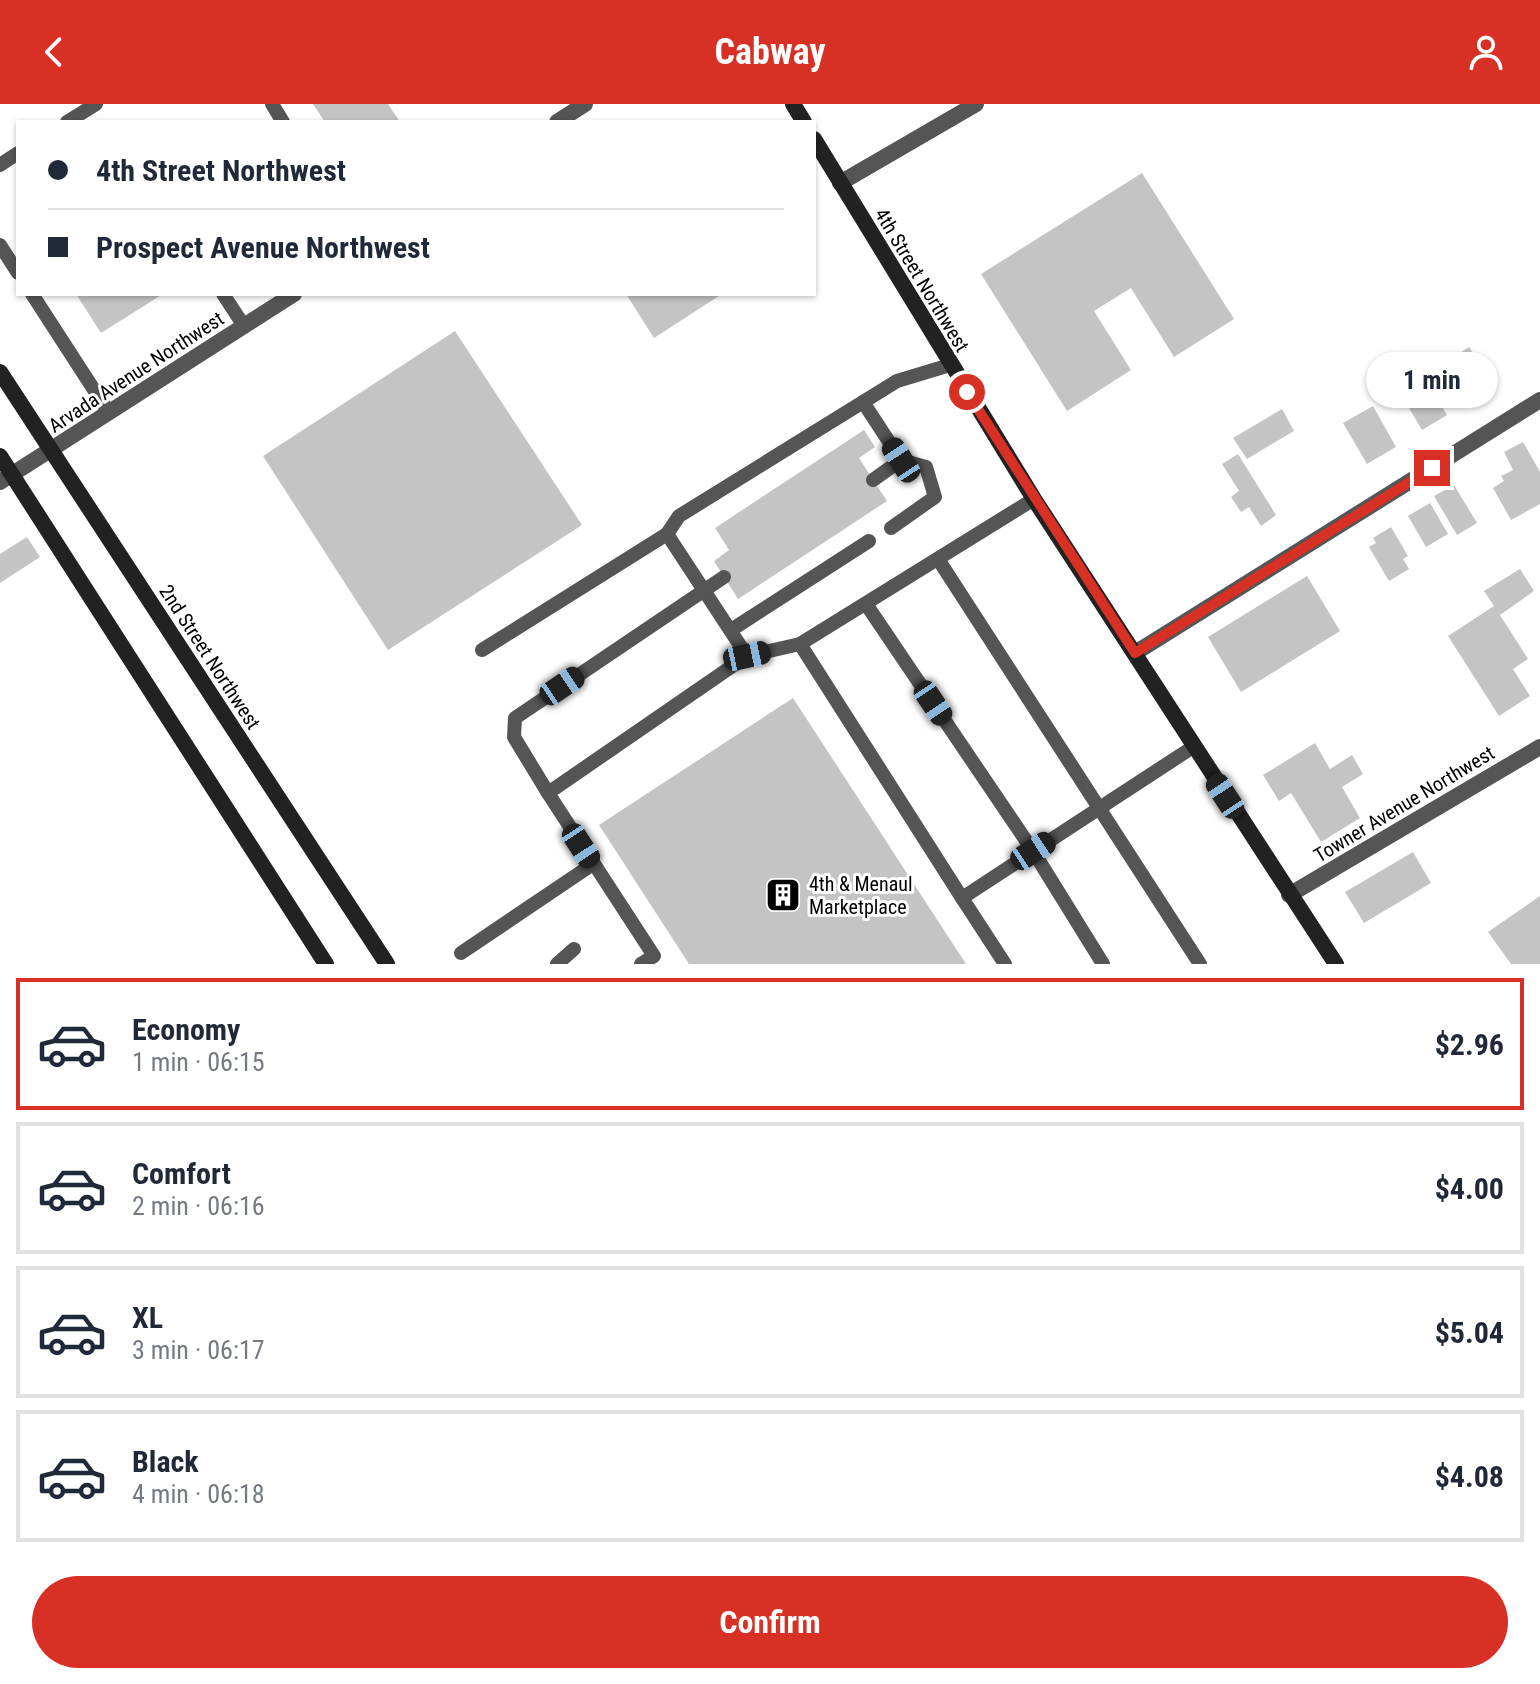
<!DOCTYPE html>
<meta charset="utf-8">
<style>
:root{--surface:#fff;--page:#f6f6f7;--text:#1f2937;--muted:#747a83;--line:#e0e1e3;--accent:#d93025}
body{margin:0;font-family:"Roboto Condensed",sans-serif;background:var(--page);color:var(--text);height:100vh;display:flex;flex-direction:column;font-size:30px;white-space:nowrap}
*{box-sizing:border-box;margin:0}
p{font-size:26px;color:var(--muted)}
.icon{flex:none;width:44px;height:44px;fill:none;stroke:currentColor;stroke-width:2;stroke-linecap:round;stroke-linejoin:round}
.map{position:relative;height:860px;overflow:hidden}
.side{display:flex;flex-direction:column;background:var(--surface);flex:1}
.side>*{flex:none}
.hud{position:absolute;left:16px;top:16px;width:800px;height:176px;border-radius:0px;box-shadow:0 2px 6px #0004;display:grid;align-content:center;height:176px;padding:0 32px;background:var(--surface)}
.end{position:absolute;width:36px;height:36px;margin:-18px;border:10px solid #d93025;background:#fff;box-shadow:0 0 0 4px #fff}
.from{border-radius:50%}
.bubble{position:absolute;height:56px;border-radius:28px;background:var(--surface);box-shadow:0 2px 6px #0004;font-size:26px;font-weight:700;line-height:56px;text-align:center}
.car{position:absolute;width:24px;height:48px;margin:-24px -12px;border-radius:10px;box-shadow:0 0 6px 2px #0007;background:linear-gradient(#222 24%,#8ab4d8 0 40%,#222 0 76%,#8ab4d8 0 86%,#222 0)}
.hud b{display:flex;align-items:center;gap:28px;height:76px;font-size:30px}
.hud b+b{border-top:2px solid var(--line)}
.hud i{width:20px;height:20px;background:var(--text)}
ul{padding:14px 0 0;list-style:none}
li{display:flex;align-items:center;gap:24px;height:132px;margin:0 16px 12px;padding:0 16px;border:4px solid var(--line);border-radius:0px}
li div{flex:1}
li b{display:block;font-size:30px}
li em{font-style:normal;font-weight:700}
li.on{border-color:var(--accent)}
li>.icon{width:72px;height:72px;stroke-width:1.5}
.button{display:flex;gap:16px;margin-top:auto;padding:16px 32px}
.button a{flex:1;height:92px;border-radius:48px;background:var(--accent);color:#fff;font-size:32px;font-weight:700;line-height:92px;text-align:center}
header{display:flex;justify-content:space-between;align-items:center;height:104px;padding:0 32px;background:var(--accent);color:#fff;font-size:36px;font-weight:700}
.map>svg:first-child{display:block}
.building{fill:#c4c4c4}
.lines{fill:none;stroke-linecap:round;stroke-linejoin:round}
.service{stroke:#555;stroke-width:14}
.minor{stroke:#555;stroke-width:16}
.secondary{stroke:#222;stroke-width:16}
.route{stroke:#d93025;stroke-width:10}
.labels{text-anchor:middle;stroke-width:6;stroke-linejoin:round;paint-order:stroke}
.street-label{font-size:20px;fill:#000;stroke:#fff}
.poi-label{font-size:20px;fill:#000;stroke:#fff;text-anchor:start}
</style>
<header><svg class="icon" aria-label="back" viewBox="0 0 24 24"><path d="M15 5l-7 7 7 7"/></svg>Cabway<svg class="icon" aria-label="person" viewBox="0 0 24 24"><circle cx="12" cy="8" r="4"/><path d="M4 21q1-7 8-7t8 7"/></svg></header>
<div class="map">
<svg width="1540" height="860" viewBox="0 0 1540 860">
<rect width="100%" height="100%" fill="#fff"/>
<g class="building">
<polygon points="313,0 388,0 400,18 325,18"/>
<polygon points="1142,69 1234,215 1174,253 1131,184 1094,207 1131,266 1067,307 981,170"/>
<polygon points="76,190 163,190 101,229"/>
<polygon points="626,190 722,190 654,234"/>
<polygon points="455,227 582,421 388,546 263,352"/>
<polygon points="1469,243 1490,275 1457,297 1440,277 1443,275 1437,264"/>
<polygon points="1425,274 1447,311 1422,326 1400,289"/>
<polygon points="1373,302 1396,343 1367,360 1343,319"/>
<polygon points="1282,305 1294,327 1247,355 1233,334"/>
<polygon points="864,326 875,343 859,354 887,397 738,495 714,457 729,446 715,424"/>
<polygon points="1523,338 1540,368 1540,400 1511,416 1493,384 1504,377 1501,372 1513,366 1504,348"/>
<polygon points="1238,350 1276,411 1261,422 1249,403 1241,408 1231,393 1239,387 1222,360"/>
<polygon points="1454,381 1477,419 1457,431 1434,392"/>
<polygon points="1430,399 1448,430 1426,443 1408,412"/>
<polygon points="1391,423 1408,452 1403,455 1409,465 1389,477 1369,443 1376,439 1373,434"/>
<polygon points="27,433 40,453 0,479 0,450"/>
<polygon points="1520,465 1534,487 1500,511 1528,555 1513,565 1530,592 1499,612 1448,532 1494,502 1484,487"/>
<polygon points="1307,472 1340,527 1241,588 1208,533"/>
<polygon points="793,594 966,860 689,860 599,721"/>
<polygon points="1315,639 1330,665 1352,651 1363,670 1342,683 1360,714 1321,738 1291,689 1279,697 1263,671"/>
<polygon points="1413,748 1431,779 1364,819 1345,788"/>
<polygon points="1540,792 1540,860 1511,860 1488,828"/>
</g>
<g class="lines">
<g class="service">
<polyline points="272,0 283,18"/>
<polyline points="67,18 96,0"/>
<polyline points="0,61 18,49"/>
<polyline points="0,141 18,169"/>
<polyline points="32,190 109,309"/>
<polyline points="223,190 244,222"/>
<polyline points="863,298 901,356"/>
<polyline points="873,376 901,356 926,363 935,393 891,424"/>
<polyline points="938,455 1200,860"/>
<polyline points="866,500 1033,747 1103,860"/>
<polyline points="731,526 869,437"/>
<polyline points="800,540 962,794"/>
<polyline points="482,546 667,430"/>
<polyline points="747,552 667,430 679,412 897,277 950,261"/>
<polyline points="548,689 514,633 515,614 724,473"/>
<polyline points="461,849 593,760"/>
<polyline points="557,860 574,845"/>
<polyline points="641,860 654,852 548,689 747,552 800,540 1034,395"/>
<polyline points="1005,860 962,794 1193,643"/>
</g>
<g class="minor">
<polyline points="557,18 585,0"/>
<polyline points="840,79 976,0"/>
<polyline points="0,378 294,190"/>
<polyline points="1135,549 1540,296"/>
<polyline points="1289,791 1540,643"/>
</g>
<g class="secondary">
<polyline points="793,0 804,18"/>
<polyline points="814,35 1034,395 1336,860"/>
<polyline points="0,268 387,860"/>
<polyline points="0,352 326,860"/>
</g>
</g>
<g class="lines">
<polyline class="route" points="967,288 1135,549 1432,364"/>
</g>
<defs>
<g id="building-square" transform="scale(1.8)"><rect x="-9" y="-9" width="18" height="18" rx="4" fill="#000" stroke="#fff"/><path d="M-4-6H4V6H1V3H-1V6H-4ZM-2.5-4.3h1.7v1.8h-1.7ZM.8-4.3h1.7v1.8H.8ZM-2.5-1h1.7V.8h-1.7ZM.8-1h1.7V.8H.8Z" fill="#fff"/></g>
</defs>
<g fill-rule="evenodd">
<use href="#building-square" x="783" y="791"/>
</g>
<g class="labels">
<g class="street-label">
<text transform="translate(922 176) rotate(59)" y="7">4th Street Northwest</text>
<text transform="translate(136 268) rotate(-33)" y="7">Arvada Avenue Northwest</text>
<text transform="translate(210 553) rotate(57)" y="7">2nd Street Northwest</text>
<text transform="translate(1404 700) rotate(-31)" y="7">Towner Avenue Northwest</text>
</g>
<g class="poi-label">
<text x="809" y="787">4th &amp; Menaul<tspan x="809" dy="23">Marketplace</tspan></text>
</g>
</g>
</svg>
<i class="end from" style="left:967px;top:288px"></i>
<i class="end" style="left:1432px;top:364px"></i>
<div class="bubble" style="left:1366px;top:248px;width:132px">1 min</div>
<i class="car" style="left:901px;top:356px;rotate:327deg"></i>
<i class="car" style="left:747px;top:552px;rotate:78deg"></i>
<i class="car" style="left:562px;top:582px;rotate:56deg"></i>
<i class="car" style="left:933px;top:599px;rotate:146deg"></i>
<i class="car" style="left:1225px;top:692px;rotate:327deg"></i>
<i class="car" style="left:581px;top:742px;rotate:147deg"></i>
<i class="car" style="left:1033px;top:747px;rotate:57deg"></i>
<div class="hud">
<b><i class="from"></i>4th Street Northwest</b>
<b><i></i>Prospect Avenue Northwest</b>
</div>
</div>
<section class="side">
<ul>
<li class="on"><svg class="icon" aria-label="car" viewBox="0 0 24 24"><path d="M5 17H2v-5l4-1 3-4h7l3 4 3 1v5h-3M9 17h6M6 11h13"/><circle cx="7" cy="17" r="2"/><circle cx="17" cy="17" r="2"/></svg><div><b>Economy</b><p>1 min · 06:15</p></div><em>$2.96</em></li>
<li><svg class="icon" aria-label="car" viewBox="0 0 24 24"><path d="M5 17H2v-5l4-1 3-4h7l3 4 3 1v5h-3M9 17h6M6 11h13"/><circle cx="7" cy="17" r="2"/><circle cx="17" cy="17" r="2"/></svg><div><b>Comfort</b><p>2 min · 06:16</p></div><em>$4.00</em></li>
<li><svg class="icon" aria-label="car" viewBox="0 0 24 24"><path d="M5 17H2v-5l4-1 3-4h7l3 4 3 1v5h-3M9 17h6M6 11h13"/><circle cx="7" cy="17" r="2"/><circle cx="17" cy="17" r="2"/></svg><div><b>XL</b><p>3 min · 06:17</p></div><em>$5.04</em></li>
<li><svg class="icon" aria-label="car" viewBox="0 0 24 24"><path d="M5 17H2v-5l4-1 3-4h7l3 4 3 1v5h-3M9 17h6M6 11h13"/><circle cx="7" cy="17" r="2"/><circle cx="17" cy="17" r="2"/></svg><div><b>Black</b><p>4 min · 06:18</p></div><em>$4.08</em></li>
</ul>
<div class="button"><a>Confirm</a></div>
</section>
